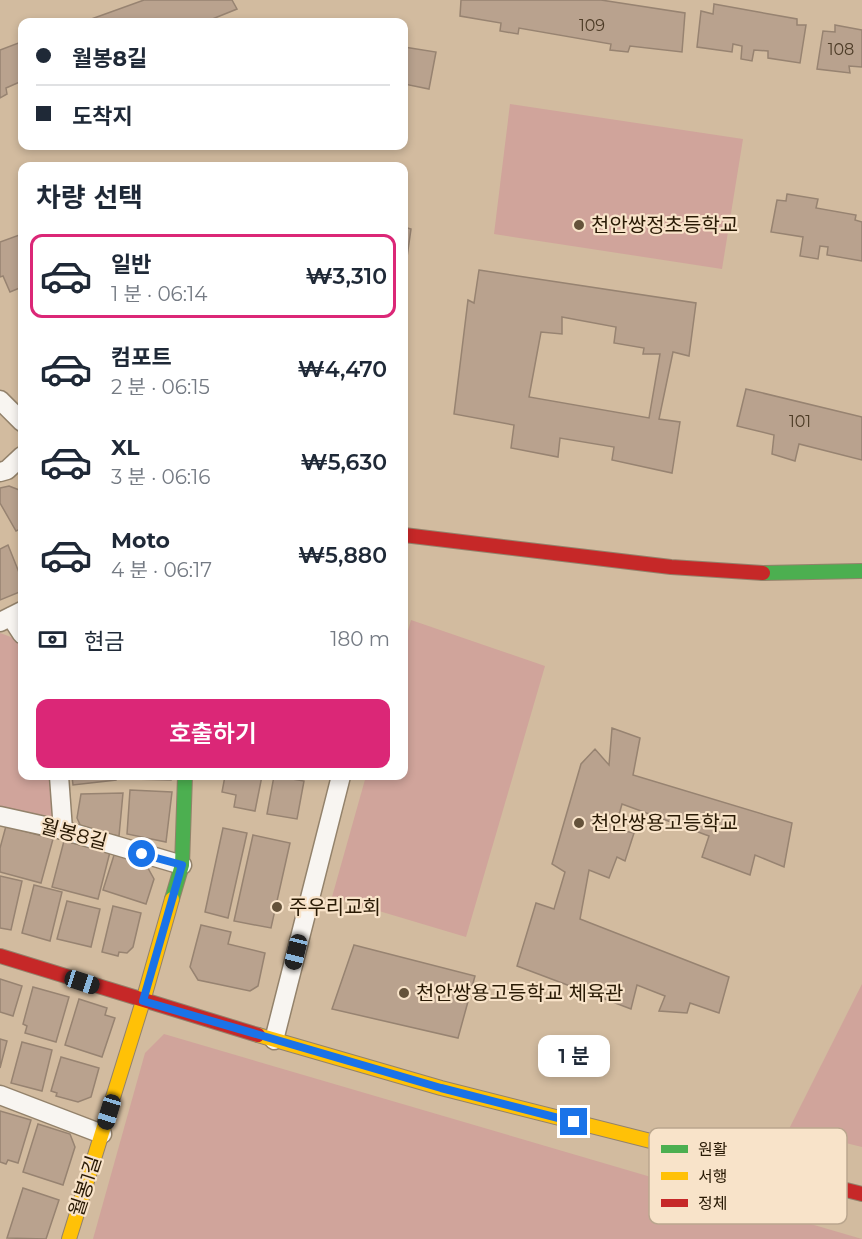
<!DOCTYPE html>
<html lang="ko">
<meta charset="utf-8">
<style>
:root{--surface:#fff;--page:#f2f2f3;--text:#1f2937;--muted:#747a83;--line:#e0e1e3;--accent:#db2777}
body{margin:0;font-family:Montserrat,"Noto Sans KR",sans-serif;background:var(--page);color:var(--text);height:100vh;display:flex;flex-direction:column;font-size:22px;white-space:nowrap}
*{box-sizing:border-box;margin:0}
p{font-size:20px;color:var(--muted)}
.icon{flex:none;width:33px;height:33px;fill:none;stroke:currentColor;stroke-width:2;stroke-linecap:round;stroke-linejoin:round}
.map{position:relative;flex:1;overflow:hidden}
.drawer{position:absolute;left:18px;top:162px;width:390px;height:618px;display:flex;flex-direction:column;background:var(--surface);border-radius:12px;box-shadow:0 3px 9px #0003}
.drawer>*{flex:none}
.top-card{position:absolute;left:18px;top:18px;width:390px;height:132px;border-radius:12px;box-shadow:0 3px 9px #0003;display:grid;align-content:center;height:132px;padding:0 18px;background:var(--surface)}
.end{position:absolute;width:27px;height:27px;margin:-14px;border:8px solid #1a73e8;background:#fff;box-shadow:0 0 0 3px #fff}
.from{border-radius:50%}
.bubble{position:absolute;height:42px;border-radius:12px;background:var(--surface);box-shadow:0 3px 9px #0003;font-size:20px;font-weight:600;line-height:42px;text-align:center}
.car{position:absolute;width:18px;height:36px;margin:-18px -9px;border-radius:8px;box-shadow:0 0 4px 2px #0007;background:linear-gradient(#222 24%,#8ab4d8 0 40%,#222 0 76%,#8ab4d8 0 86%,#222 0)}
.top-card b{display:flex;align-items:center;gap:21px;height:57px;font-size:22px}
.top-card b+b{border-top:2px solid var(--line)}
.top-card i{width:15px;height:15px;background:var(--text)}
ul{padding:0;list-style:none}
li{display:flex;align-items:center;gap:18px;height:84px;margin:0 12px 9px;padding:0 6px;border:3px solid transparent;border-radius:12px}
li div{flex:1}
li b{display:block;font-size:22px}
li em{font-style:normal;font-weight:600}
li.active{border-color:var(--accent)}
li>.icon{width:54px;height:54px;stroke-width:1.5}
h2{padding:0 18px;font-size:27px;line-height:72px}
.pay{display:flex;align-items:center;gap:15px;height:66px;padding:0 18px;font-size:22px}
.pay p{margin-inline-start:auto}
.primary-button{display:flex;gap:12px;margin-top:auto;padding:12px 18px}
.primary-button a{flex:1;height:69px;border-radius:12px;background:var(--accent);color:#fff;font-size:24px;font-weight:600;line-height:69px;text-align:center}
.map>svg:first-child{display:block}
.green{fill:#d0a49b}
.building{fill:#b9a28e;stroke:#978371;stroke-width:1.5;fill-rule:evenodd}
.lines{fill:none;stroke-linecap:round;stroke-linejoin:round}
.street-casing{stroke:#93826b;stroke-width:21}
.fast-casing{stroke:#93826b;stroke-width:16}
.slow-casing{stroke:#93826b;stroke-width:16}
.jam-casing{stroke:#93826b;stroke-width:16}
.street{stroke:#f8f5f1;stroke-width:18}
.fast{stroke:#4caf50;stroke-width:14}
.slow{stroke:#ffc107;stroke-width:14}
.jam{stroke:#c62828;stroke-width:14}
.route{stroke:#1a73e8;stroke-width:8}
.poi-dot{fill:#64523a;stroke:#f8e3c9;stroke-width:2}
.labels{text-anchor:middle;stroke-width:4.5;stroke-linejoin:round;paint-order:stroke}
.number-label{font-size:16px;fill:#4c3b26}
.poi-label{font-size:20px;fill:#281904;stroke:#f8e3c9;text-anchor:start}
.street-label{font-size:20px;fill:#281904;stroke:#f8e3c9}
.key{fill:#f8e3c9;stroke:#baa68e;stroke-width:1.5}
.key-label{font-size:16px;fill:#281904}
</style>
<div class="map">
<svg width="862" height="1239" viewBox="0 0 862 1239">
<rect width="100%" height="100%" fill="#d2bb9f"/>
<g class="green">
<polygon points="510,104 743,139 722,269 494,234"/>
<polygon points="411,620 545,666 466,937 332,897 366,776 404,776 404,645"/>
<polygon points="0,633 19,640 22,646 22,776 52,776 54,815 49,820 0,810"/>
<polygon points="862,984 862,1147 789,1129"/>
<polygon points="164,1034 862,1239 93,1239 145,1053"/>
</g>
<g class="building">
<polygon points="144,0 232,0 237,9 205,22 83,22"/>
<polygon points="461,0 601,0 685,13 682,52 630,46 628,52 610,50 611,44 519,28 518,34 500,31 501,23 460,16"/>
<polygon points="714,4 797,19 797,25 806,25 800,63 768,58 768,51 754,50 752,61 741,59 742,46 733,44 732,52 697,47 701,11 713,14"/>
<polygon points="835,25 862,30 862,67 849,66 850,73 817,69 823,31 835,32"/>
<polygon points="21,42 22,81 6,88 7,94 0,98 0,50"/>
<polygon points="404,47 436,52 429,89 404,84"/>
<polygon points="787,194 818,199 816,208 856,215 855,220 862,222 862,261 827,255 828,247 820,246 818,259 800,256 803,237 771,232 777,200 786,201"/>
<polygon points="404,227 411,229 406,264 404,263"/>
<polygon points="22,234 22,287 10,292 3,276 0,277 0,242"/>
<path d="M479,270L696,303L689,356L673,352L659,419L680,422L672,473L612,460L614,447L560,438L558,457L511,448L514,425L454,414L468,300L474,303ZM562,317L616,327L614,343L644,348L643,354H660L649,418L529,397L541,332L562,334Z"/>
<polygon points="746,389 862,417 862,460 799,444 795,461 772,454 774,435 737,426"/>
<polygon points="9,486 22,491 22,528 16,531 0,503 0,488"/>
<polygon points="8,545 22,580 22,591 0,600 0,549"/>
<polygon points="612,728 640,738 633,775 792,823 784,867 755,855 750,875 702,857 709,836 622,804 615,829 634,833 625,861 617,857 609,878 589,870 580,919 729,977 719,1013 690,1003 687,1013 659,1011 665,996 637,985 631,1009 517,966 536,903 554,909 565,872 552,864 581,764 595,749 609,765"/>
<polygon points="72,776 116,776 116,780 73,785"/>
<polygon points="130,776 171,776 171,780 131,779"/>
<polygon points="225,776 262,776 255,811 234,807 236,795 222,792"/>
<polygon points="274,776 304,781 297,819 267,814"/>
<polygon points="130,790 172,792 166,842 127,834"/>
<polygon points="123,793 119,836 82,829 77,818 81,794"/>
<polygon points="6,826 53,839 41,883 0,872 0,848"/>
<polygon points="223,828 247,833 228,918 205,912"/>
<polygon points="253,835 290,843 271,928 234,921"/>
<polygon points="64,841 110,852 98,899 52,887"/>
<polygon points="115,852 144,861 154,879 146,904 103,890"/>
<polygon points="0,876 22,881 11,930 0,928"/>
<polygon points="34,885 62,892 50,941 22,933"/>
<polygon points="67,901 100,909 91,947 57,939"/>
<polygon points="113,906 141,913 133,947 127,953 119,952 118,956 102,952"/>
<polygon points="201,925 231,932 228,944 265,953 258,986 250,991 198,980 190,967"/>
<polygon points="354,945 475,976 458,1038 332,1009"/>
<polygon points="0,979 22,986 13,1016 0,1012"/>
<polygon points="33,987 69,997 56,1042 25,1033 27,1026 23,1024"/>
<polygon points="79,999 107,1008 105,1015 115,1018 102,1057 65,1045"/>
<polygon points="0,1039 7,1041 0,1068"/>
<polygon points="22,1042 52,1050 42,1091 11,1083"/>
<polygon points="61,1057 99,1068 91,1097 78,1102 56,1096 57,1093 51,1091"/>
<polygon points="0,1111 31,1120 18,1163 8,1160 6,1164 0,1162"/>
<polygon points="38,1124 70,1134 75,1147 63,1185 23,1172"/>
<polygon points="23,1188 59,1200 46,1239 7,1238"/>
</g>
<g class="lines">
<g class="street-casing">
<g id="street">
<polyline points="0,400 22,422"/>
<polyline points="0,472 7,470 22,456"/>
<polyline points="11,617 22,634"/>
<polyline points="0,622 22,611"/>
<polyline points="59,776 63,830"/>
<polyline points="0,816 63,830 182,865"/>
<polyline points="274,1040 341,776"/>
<polyline points="0,1095 102,1134"/>
</g>
</g>
<g class="fast-casing">
<g id="fast">
<polyline points="763,573 862,571"/>
<polyline points="172,899 182,865 185,776"/>
</g>
</g>
<g class="slow-casing">
<g id="slow">
<polyline points="258,1035 441,1088 722,1159"/>
<polyline points="69,1239 143,1001 172,899"/>
</g>
</g>
<g class="jam-casing">
<g id="jam">
<polyline points="404,535 671,567 763,573"/>
<polyline points="0,956 258,1035"/>
<polyline points="722,1159 862,1194"/>
</g>
</g>
<use href="#street" class="street"/>
<use href="#fast" class="fast"/>
<use href="#slow" class="slow"/>
<use href="#jam" class="jam"/>
</g>
<g class="lines">
<polyline class="route" points="142,854 182,865 143,1001 441,1088 574,1122"/>
</g>
<g class="poi-dot">
<circle cx="579" cy="225" r="6"/>
<circle cx="579" cy="823" r="6"/>
<circle cx="277" cy="907" r="6"/>
<circle cx="404" cy="993" r="6"/>
</g>
<g class="labels">
<g class="number-label">
<text x="592" y="31">109</text>
<text x="841" y="55">108</text>
<text x="800" y="427">101</text>
</g>
<g class="poi-label">
<text x="591" y="232">천안쌍정초등학교</text>
<text x="591" y="830">천안쌍용고등학교</text>
<text x="289" y="914">주우리교회</text>
<text x="416" y="1000">천안쌍용고등학교 체육관</text>
</g>
<g class="street-label">
<text transform="translate(74 834) rotate(15)" y="7">월봉8길</text>
<text transform="translate(85 1186) rotate(-72)" y="7">월봉1길</text>
</g>
</g>
<rect x="649" y="1128" width="198" height="96" rx="9" class="key"/>
<rect x="661" y="1145" width="27" height="8" fill="#4caf50"/>
<rect x="661" y="1172" width="27" height="8" fill="#ffc107"/>
<rect x="661" y="1199" width="27" height="8" fill="#c62828"/>
<g class="key-label">
<text x="698" y="1155">원활</text>
<text x="698" y="1182">서행</text>
<text x="698" y="1209">정체</text>
</g>
</svg>
<i class="end from" style="left:142px;top:854px"></i>
<i class="end" style="left:574px;top:1122px"></i>
<div class="bubble" style="left:538px;top:1035px;width:72px">1 분</div>
<i class="car" style="left:296px;top:952px;rotate:194deg"></i>
<i class="car" style="left:82px;top:982px;rotate:108deg"></i>
<i class="car" style="left:109px;top:1112px;rotate:197deg"></i>
<div class="top-card">
<b><i class="from"></i>월봉8길</b>
<b><i></i>도착지</b>
</div>
<section class="drawer">
<h2>차량 선택</h2>
<ul>
<li class="active"><svg class="icon" aria-label="car" viewBox="0 0 24 24"><path d="M5 17H2v-5l4-1 3-4h7l3 4 3 1v5h-3M9 17h6M6 11h13"/><circle cx="7" cy="17" r="2"/><circle cx="17" cy="17" r="2"/></svg><div><b>일반</b><p>1 분 · 06:14</p></div><em>₩3,310</em></li>
<li><svg class="icon" aria-label="car" viewBox="0 0 24 24"><path d="M5 17H2v-5l4-1 3-4h7l3 4 3 1v5h-3M9 17h6M6 11h13"/><circle cx="7" cy="17" r="2"/><circle cx="17" cy="17" r="2"/></svg><div><b>컴포트</b><p>2 분 · 06:15</p></div><em>₩4,470</em></li>
<li><svg class="icon" aria-label="car" viewBox="0 0 24 24"><path d="M5 17H2v-5l4-1 3-4h7l3 4 3 1v5h-3M9 17h6M6 11h13"/><circle cx="7" cy="17" r="2"/><circle cx="17" cy="17" r="2"/></svg><div><b>XL</b><p>3 분 · 06:16</p></div><em>₩5,630</em></li>
<li><svg class="icon" aria-label="car" viewBox="0 0 24 24"><path d="M5 17H2v-5l4-1 3-4h7l3 4 3 1v5h-3M9 17h6M6 11h13"/><circle cx="7" cy="17" r="2"/><circle cx="17" cy="17" r="2"/></svg><div><b>Moto</b><p>4 분 · 06:17</p></div><em>₩5,880</em></li>
</ul>
<div class="pay"><svg class="icon" aria-label="cash" viewBox="0 0 24 24"><path d="M3 7h18v10H3z"/><circle cx="12" cy="12" r="2"/></svg>현금<p>180 m</p></div>
<div class="primary-button"><a>호출하기</a></div>
</section>
</div>
